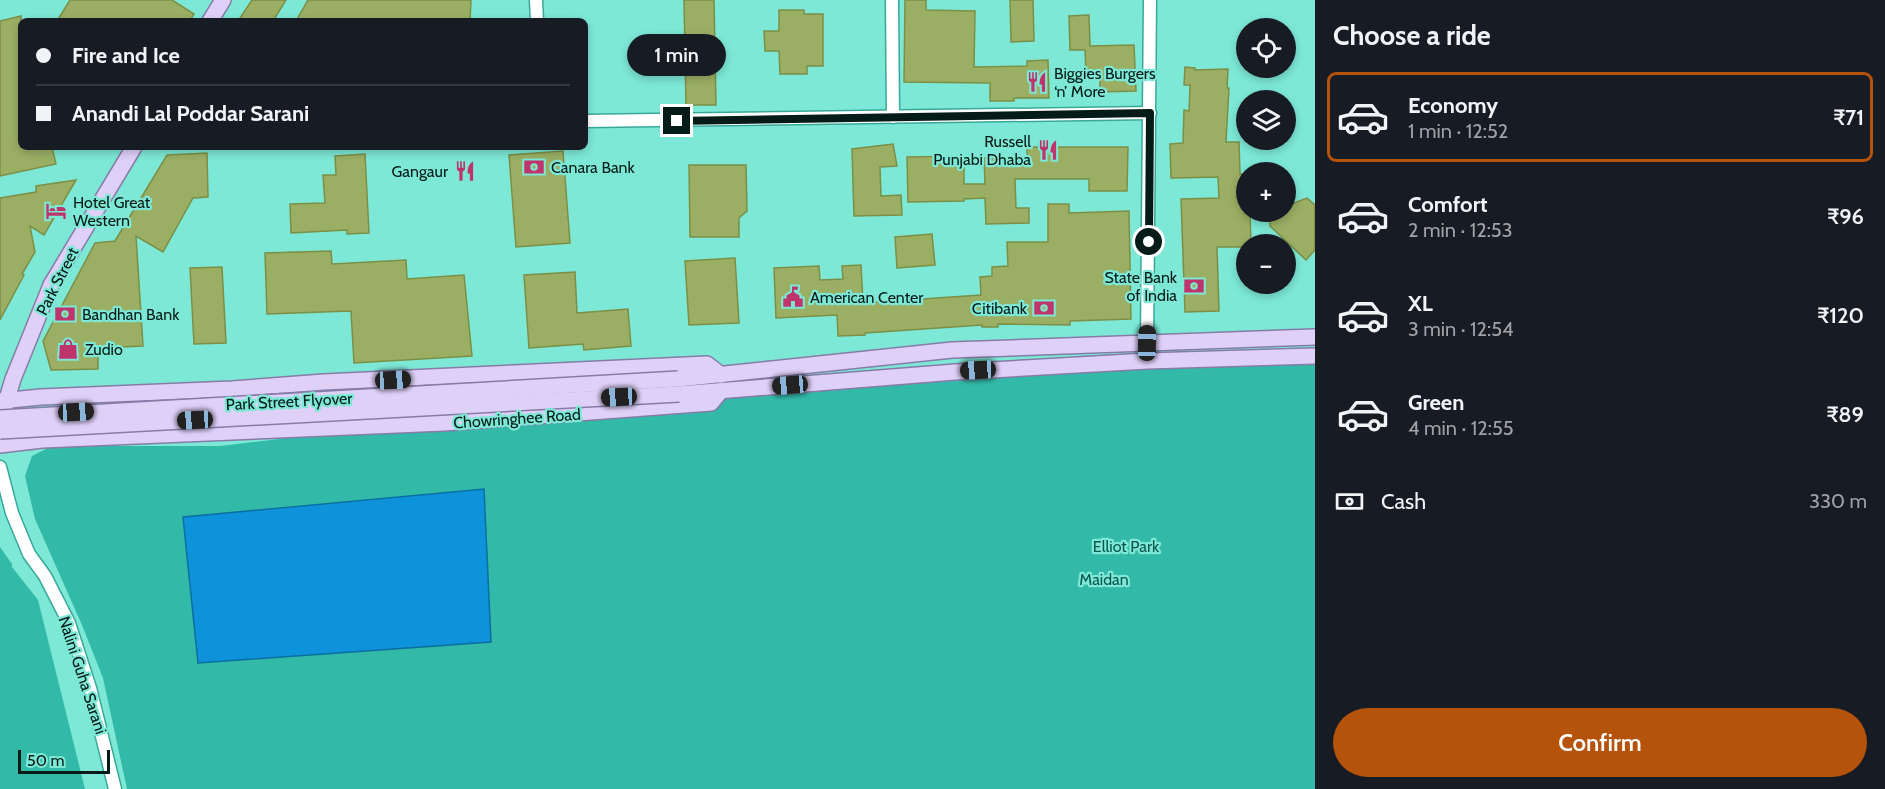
<!DOCTYPE html>
<meta charset="utf-8">
<style>
:root{--surface:#171b24;--page:#242831;--text:#f1f3f6;--muted:#9ea1a6;--line:#363941;--accent:#b45309}
body{margin:0;font-family:Cabin,sans-serif;background:var(--page);color:var(--text);height:100vh;display:flex;flex-direction:column;font-size:22px;white-space:nowrap}
*{box-sizing:border-box;margin:0}
p{font-size:20px;color:var(--muted)}
.icon{flex:none;width:33px;height:33px;fill:none;stroke:currentColor;stroke-width:2;stroke-linecap:round;stroke-linejoin:round}
.map{position:relative;flex:1;overflow:hidden}
.side{display:flex;flex-direction:column;background:var(--surface);width:570px}
.side>*{flex:none}
.banner{position:absolute;left:18px;top:18px;width:570px;height:132px;border-radius:9px;box-shadow:0 3px 9px #0003;display:grid;align-content:center;height:132px;padding:0 18px;background:var(--surface)}
.tools{position:absolute;left:1236px;top:18px;display:grid;gap:12px}
.tools a{display:grid;place-items:center;width:60px;height:60px;border-radius:50%;background:var(--surface);box-shadow:0 3px 9px #0003;font-size:30px}
.scale{position:absolute;left:18px;bottom:15px;width:92px;box-sizing:border-box;padding-left:6px;border:3px solid #041b17;border-top:0;font-size:16px;line-height:21px;white-space:nowrap;color:#041b17;-webkit-text-stroke:4px #7de8d6;paint-order:stroke}
.end{position:absolute;width:27px;height:27px;margin:-14px;border:8px solid #041b17;background:#fff;box-shadow:0 0 0 3px #fff}
.from{border-radius:50%}
.bubble{position:absolute;height:42px;border-radius:21px;background:var(--surface);box-shadow:0 3px 9px #0003;font-size:20px;font-weight:600;line-height:42px;text-align:center}
.car{position:absolute;width:18px;height:36px;margin:-18px -9px;border-radius:8px;box-shadow:0 0 4px 2px #0007;background:linear-gradient(#222 24%,#8ab4d8 0 40%,#222 0 76%,#8ab4d8 0 86%,#222 0)}
.banner b{display:flex;align-items:center;gap:21px;height:57px;font-size:22px}
.banner b+b{border-top:2px solid var(--line)}
.banner i{width:15px;height:15px;background:var(--text)}
ul{padding:0;list-style:none}
li{display:flex;align-items:center;gap:18px;height:90px;margin:0 12px 9px;padding:0 6px;border:3px solid transparent;border-radius:9px}
li div{flex:1}
li b{display:block;font-size:22px}
li em{font-style:normal;font-weight:600}
li.active{border-color:var(--accent)}
li>.icon{width:54px;height:54px;stroke-width:1.5}
h2{padding:0 18px;font-size:27px;line-height:72px}
.pay{display:flex;align-items:center;gap:15px;height:66px;padding:0 18px;font-size:22px}
.pay p{margin-inline-start:auto}
.primary-button{display:flex;gap:12px;margin-top:auto;padding:12px 18px}
.primary-button a{flex:1;height:69px;border-radius:36px;background:var(--accent);color:#fff;font-size:24px;font-weight:600;line-height:69px;text-align:center}
main{display:flex;flex:1;min-height:0}
.map>svg:first-child{display:block}
.green{fill:#32b9a7}
.water{fill:#0e92da;stroke:#0b6ea0;stroke-width:1.5}
.building{fill:#9aaf64;stroke:#7b8f45;stroke-width:1.5}
.lines{fill:none;stroke-linecap:round;stroke-linejoin:round}
.minor-casing{stroke:#38a999;stroke-width:15}
.major-casing{stroke:#857ca7;stroke-width:18}
.minor{stroke:#fff;stroke-width:12}
.major{stroke:#dfd0f8;stroke-width:15}
.major-bridge-casing{stroke:#857ca7;stroke-width:18;stroke-linecap:butt}
.major-bridge{stroke:#dfd0f8;stroke-width:15}
.route{stroke:#041b17;stroke-width:8}
.labels{text-anchor:middle;stroke-width:4.5;stroke-linejoin:round;paint-order:stroke}
.poi-label{font-size:16px;fill:#041b17;stroke:#7de8d6;text-anchor:start}
.street-label{font-size:16px;fill:#041b17;stroke:#7de8d6}
.park-label{font-size:16px;fill:#09574d;stroke:#7de8d6}
</style>
<main>
<div class="map">
<svg width="1315" height="789" viewBox="0 0 1315 789">
<rect width="100%" height="100%" fill="#7de8d6"/>
<g class="green">
<polygon points="1315,363 1315,789 127,789 103,678 82,625 35,519 25,476 32,456 50,447 58,446 220,446 524,410 935,374"/>
<polygon points="0,547 12,564 12,567 38,600 85,789 0,789"/>
</g>
<polygon class="water" points="484,489 491,642 198,663 183,517"/>
<g class="building">
<polygon points="70,0 172,0 194,14 190,21 57,21"/>
<polygon points="252,0 286,0 273,21 238,21"/>
<polygon points="308,0 471,0 470,21 296,21"/>
<polygon points="684,0 714,0 716,105 686,105"/>
<polygon points="905,0 926,0 926,10 975,11 974,67 1027,66 1027,61 1048,60 1049,98 1014,98 1014,101 990,101 990,83 904,82"/>
<polygon points="1010,0 1033,0 1034,41 1011,42"/>
<polygon points="779,10 804,10 804,14 823,14 823,66 807,66 807,74 780,74 779,51 765,51 764,31 779,31"/>
<polygon points="1089,15 1090,46 1134,45 1136,91 1100,92 1100,74 1086,74 1085,50 1070,50 1069,16"/>
<polygon points="21,16 21,147 52,147 56,164 0,176 0,21"/>
<polygon points="1185,67 1195,68 1195,70 1228,69 1227,88 1229,88 1226,142 1239,142 1240,174 1246,174 1246,212 1250,212 1251,244 1246,244 1246,247 1217,247 1219,311 1185,312 1181,199 1219,198 1218,177 1171,178 1170,144 1183,143 1184,110 1189,111 1190,85 1184,85"/>
<polygon points="893,144 897,166 880,167 881,196 901,195 902,215 854,216 852,149"/>
<polygon points="1027,147 1128,147 1127,191 1089,191 1089,179 1015,179 1016,208 1029,208 1029,223 986,224 985,198 964,199 964,201 908,202 907,157 964,156 964,184 985,184 984,158 1027,157"/>
<polygon points="563,151 570,243 516,247 509,155"/>
<polygon points="207,153 208,197 193,198 163,252 136,236 143,346 98,348 98,369 51,370 43,341 95,243 115,241 167,155"/>
<polygon points="365,154 369,233 347,234 347,230 291,233 290,204 325,203 323,175 336,175 335,156"/>
<polygon points="689,165 746,165 747,211 739,218 739,237 690,237"/>
<polygon points="76,180 44,235 30,226 35,252 22,274 24,275 0,320 0,198 36,192 36,186"/>
<polygon points="1307,198 1315,205 1315,250 1306,260 1270,226 1270,212 1286,212 1286,206"/>
<polygon points="1048,204 1069,204 1069,213 1129,211 1131,319 1070,321 1070,325 998,324 998,327 982,327 982,325 865,333 865,335 838,336 837,315 776,318 774,268 819,266 820,280 843,279 842,266 861,265 863,303 981,295 980,277 992,276 992,267 1008,266 1007,242 1048,242"/>
<polygon points="932,234 935,265 897,268 895,237"/>
<polygon points="331,251 332,264 406,260 407,279 464,275 472,356 354,363 351,311 267,314 265,253"/>
<polygon points="735,258 739,323 689,325 685,261"/>
<polygon points="222,267 226,343 194,344 190,268"/>
<polygon points="575,272 577,313 628,309 631,346 584,350 583,344 529,348 524,275"/>
</g>
<g class="lines">
<g class="minor-casing">
<g id="minor">
<polyline points="536,0 537,21"/>
<polyline points="892,0 893,117"/>
<polyline points="585,121 1150,113"/>
<polyline points="1147,343 1150,0"/>
<polyline points="0,467 12,513 29,554 45,576 69,623 90,688 115,789"/>
</g>
</g>
<g class="major-casing">
<g id="major">
<polyline points="210,21 223,0"/>
<polyline points="678,379 952,350 1315,337"/>
<polyline points="679,394 955,372 1147,361 1315,356"/>
<polyline points="0,401 41,397 232,389 324,382 707,364 721,375"/>
<polyline points="4,409 13,379 51,285 134,147"/>
<polyline points="0,445 42,440 444,423 711,403 721,391"/>
</g>
</g>
<use href="#minor" class="minor"/>
<use href="#major" class="major"/>
<g class="major-bridge-casing">
<g id="major-bridge">
<polyline points="0,418 678,379"/>
<polyline points="0,431 679,394"/>
</g>
</g>
<use href="#major-bridge" class="major-bridge"/>
</g>
<g class="lines">
<polyline class="route" points="677,121 1150,113 1149,242"/>
</g>
<defs>
<g id="restaurant-bare" transform="scale(1.62)"><path d="M-5-6h1v4h1v-4h1v4h1v-4h1v5L-1.5 .5V6h-2V.5L-5-1ZM5-6V6H3V1.5H1.5Q1.5-4 5-6Z" fill="#bf346a" stroke="#7de8d6" stroke-width="2.5" paint-order="stroke"/></g>
<g id="bank-bare" transform="scale(1.62)"><path d="M-6-4H6V4H-6ZM0-2.3a2.3 2.3 0 1 0 0 4.6a2.3 2.3 0 1 0 0-4.6Z" fill="#bf346a" stroke="#7de8d6" stroke-width="2.5" paint-order="stroke"/></g>
<g id="hotel-bare" transform="scale(1.62)"><path d="M-6-4.5h1.5V1H6V5H4.5V3h-9V5H-6ZM-4 0a1.8 1.8 0 1 1 3.6 0ZM.5 0V-2.5h3Q6-2.5 6 0Z" fill="#bf346a" stroke="#7de8d6" stroke-width="2.5" paint-order="stroke"/></g>
<g id="civic-bare" transform="scale(1.62)"><path d="M-.6-6.5H3V-4.5H.6V-3L4-1V1h2V6H-6V1h2V-1L-.6-3ZM-1.2 2.5V6h2.4V2.5Z" fill="#bf346a" stroke="#7de8d6" stroke-width="2.5" paint-order="stroke"/></g>
<g id="shop-bare" transform="scale(1.62)"><path d="M-5-2.5h2.3a2.7 3.5 0 0 1 5.4 0H5L5.5 6h-11ZM-1.5-2.5h3a1.5 2.3 0 0 0-3 0Z" fill="#bf346a" stroke="#7de8d6" stroke-width="2.5" paint-order="stroke"/></g>
</defs>
<g fill-rule="evenodd">
<use href="#restaurant-bare" x="1037" y="82"/>
<use href="#restaurant-bare" x="1048" y="150"/>
<use href="#bank-bare" x="534" y="167"/>
<use href="#restaurant-bare" x="465" y="171"/>
<use href="#hotel-bare" x="56" y="211"/>
<use href="#bank-bare" x="1194" y="286"/>
<use href="#civic-bare" x="793" y="297"/>
<use href="#bank-bare" x="1044" y="308"/>
<use href="#bank-bare" x="65" y="314"/>
<use href="#shop-bare" x="68" y="349"/>
</g>
<g class="labels">
<g class="poi-label">
<text x="1054" y="79">Biggies Burgers<tspan x="1054" dy="18">‘n’ More</tspan></text>
<text x="1031" y="147" text-anchor="end">Russell<tspan x="1031" dy="18">Punjabi Dhaba</tspan></text>
<text x="551" y="173">Canara Bank</text>
<text x="448" y="177" text-anchor="end">Gangaur</text>
<text x="73" y="208">Hotel Great<tspan x="73" dy="18">Western</tspan></text>
<text x="1177" y="283" text-anchor="end">State Bank<tspan x="1177" dy="18">of India</tspan></text>
<text x="810" y="303">American Center</text>
<text x="1027" y="314" text-anchor="end">Citibank</text>
<text x="82" y="320">Bandhan Bank</text>
<text x="85" y="355">Zudio</text>
</g>
<g class="street-label">
<text transform="translate(57 281) rotate(-63)" y="6">Park Street</text>
<text transform="translate(289 401) rotate(-3)" y="6">Park Street Flyover</text>
<text transform="translate(517 418) rotate(-4)" y="6">Chowringhee Road</text>
<text transform="translate(83 675) rotate(72)" y="6">Nalini Guha Sarani</text>
</g>
<g class="park-label">
<text x="1126" y="552">Elliot Park</text>
<text x="1104" y="585">Maidan</text>
</g>
</g>
</svg>
<div class="tools">
<a><svg class="icon" aria-label="locate" viewBox="0 0 24 24"><circle cx="12" cy="12" r="6"/><path d="M12 2v4M12 18v4M2 12h4M18 12h4"/></svg></a>
<a><svg class="icon" aria-label="layers" viewBox="0 0 24 24"><path d="M12 4l9 5-9 5-9-5zM3 14l9 5 9-5"/></svg></a>
<a>+</a>
<a>−</a>
</div>
<div class="scale">50 m</div>
<i class="end from" style="left:1149px;top:242px"></i>
<i class="end" style="left:677px;top:121px"></i>
<div class="bubble" style="left:627px;top:34px;width:99px">1 min</div>
<i class="car" style="left:1147px;top:343px;rotate:1deg"></i>
<i class="car" style="left:978px;top:370px;rotate:267deg"></i>
<i class="car" style="left:393px;top:380px;rotate:87deg"></i>
<i class="car" style="left:790px;top:385px;rotate:265deg"></i>
<i class="car" style="left:619px;top:397px;rotate:267deg"></i>
<i class="car" style="left:76px;top:412px;rotate:87deg"></i>
<i class="car" style="left:195px;top:420px;rotate:267deg"></i>
<div class="banner">
<b><i class="from"></i>Fire and Ice</b>
<b><i></i>Anandi Lal Poddar Sarani</b>
</div>
</div>
<section class="side">
<h2>Choose a ride</h2>
<ul>
<li class="active"><svg class="icon" aria-label="car" viewBox="0 0 24 24"><path d="M5 17H2v-5l4-1 3-4h7l3 4 3 1v5h-3M9 17h6M6 11h13"/><circle cx="7" cy="17" r="2"/><circle cx="17" cy="17" r="2"/></svg><div><b>Economy</b><p>1 min · 12:52</p></div><em>₹71</em></li>
<li><svg class="icon" aria-label="car" viewBox="0 0 24 24"><path d="M5 17H2v-5l4-1 3-4h7l3 4 3 1v5h-3M9 17h6M6 11h13"/><circle cx="7" cy="17" r="2"/><circle cx="17" cy="17" r="2"/></svg><div><b>Comfort</b><p>2 min · 12:53</p></div><em>₹96</em></li>
<li><svg class="icon" aria-label="car" viewBox="0 0 24 24"><path d="M5 17H2v-5l4-1 3-4h7l3 4 3 1v5h-3M9 17h6M6 11h13"/><circle cx="7" cy="17" r="2"/><circle cx="17" cy="17" r="2"/></svg><div><b>XL</b><p>3 min · 12:54</p></div><em>₹120</em></li>
<li><svg class="icon" aria-label="car" viewBox="0 0 24 24"><path d="M5 17H2v-5l4-1 3-4h7l3 4 3 1v5h-3M9 17h6M6 11h13"/><circle cx="7" cy="17" r="2"/><circle cx="17" cy="17" r="2"/></svg><div><b>Green</b><p>4 min · 12:55</p></div><em>₹89</em></li>
</ul>
<div class="pay"><svg class="icon" aria-label="cash" viewBox="0 0 24 24"><path d="M3 7h18v10H3z"/><circle cx="12" cy="12" r="2"/></svg>Cash<p>330 m</p></div>
<div class="primary-button"><a>Confirm</a></div>
</section>
</main>
